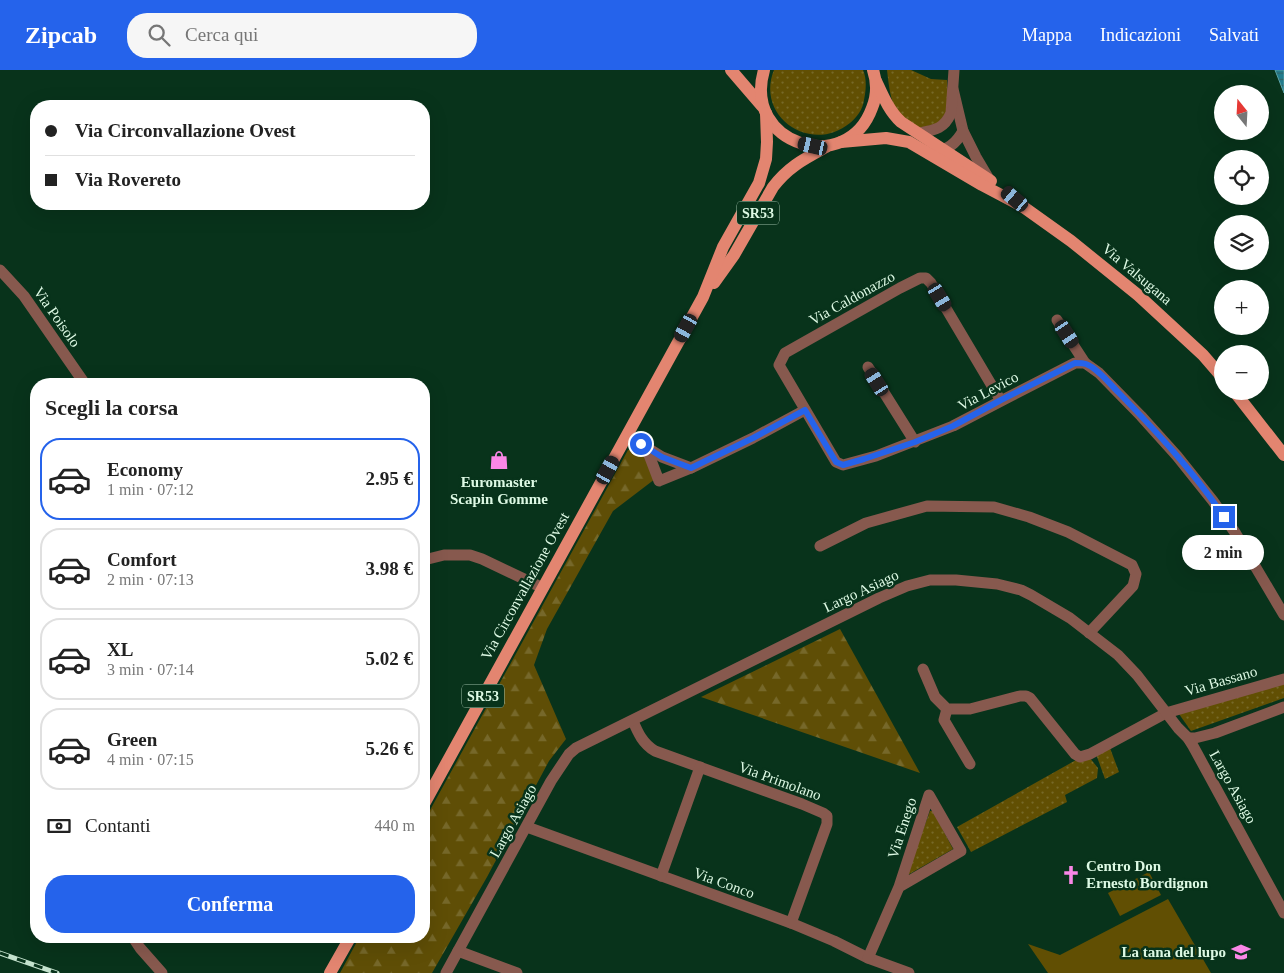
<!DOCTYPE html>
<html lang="it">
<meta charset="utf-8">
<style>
:root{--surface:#fff;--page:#f6f6f6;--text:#222;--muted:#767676;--line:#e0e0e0;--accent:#2563eb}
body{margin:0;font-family:Georgia,serif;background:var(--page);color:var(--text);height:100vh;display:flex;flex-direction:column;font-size:19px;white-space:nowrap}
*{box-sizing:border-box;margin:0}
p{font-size:16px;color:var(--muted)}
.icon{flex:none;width:28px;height:28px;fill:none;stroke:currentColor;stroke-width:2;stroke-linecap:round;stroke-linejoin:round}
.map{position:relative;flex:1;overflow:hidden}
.side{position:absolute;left:30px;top:308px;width:400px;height:565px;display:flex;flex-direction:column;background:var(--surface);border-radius:20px;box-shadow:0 5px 20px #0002}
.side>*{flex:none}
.guide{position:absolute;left:30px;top:30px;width:400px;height:110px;border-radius:20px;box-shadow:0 5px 20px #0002;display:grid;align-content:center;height:110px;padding:0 15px;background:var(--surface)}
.needle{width:32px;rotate:342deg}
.buttons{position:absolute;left:1214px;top:15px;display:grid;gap:10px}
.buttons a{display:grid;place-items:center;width:55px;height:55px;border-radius:50%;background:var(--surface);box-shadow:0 5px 20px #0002;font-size:25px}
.end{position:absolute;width:22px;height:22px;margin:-11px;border:6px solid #2563eb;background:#fff;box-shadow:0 0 0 2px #fff}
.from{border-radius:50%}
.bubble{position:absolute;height:35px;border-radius:18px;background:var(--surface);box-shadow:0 5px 20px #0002;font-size:16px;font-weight:600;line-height:35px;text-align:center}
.car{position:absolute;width:15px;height:30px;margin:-15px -8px;border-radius:6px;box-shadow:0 0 4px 1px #0007;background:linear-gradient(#222 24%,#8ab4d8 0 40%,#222 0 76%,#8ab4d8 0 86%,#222 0)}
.guide b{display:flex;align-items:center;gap:18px;height:48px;font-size:19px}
.guide b+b{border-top:1px solid var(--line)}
.guide i{width:12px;height:12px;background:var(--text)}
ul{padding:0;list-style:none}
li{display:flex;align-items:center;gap:15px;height:82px;margin:0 10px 8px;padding:0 5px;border:2px solid var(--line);border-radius:20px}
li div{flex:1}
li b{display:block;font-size:19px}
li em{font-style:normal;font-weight:600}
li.active{border-color:var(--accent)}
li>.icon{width:45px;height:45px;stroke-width:1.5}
h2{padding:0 15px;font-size:22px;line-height:60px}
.pay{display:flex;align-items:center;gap:12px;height:55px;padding:0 15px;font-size:19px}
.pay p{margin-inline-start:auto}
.button{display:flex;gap:10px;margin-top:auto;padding:10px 15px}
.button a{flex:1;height:58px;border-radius:20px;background:var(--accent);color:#fff;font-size:20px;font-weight:600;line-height:58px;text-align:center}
header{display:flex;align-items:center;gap:30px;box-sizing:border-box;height:70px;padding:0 25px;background:var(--accent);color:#fff}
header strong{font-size:24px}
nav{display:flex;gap:28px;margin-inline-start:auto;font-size:18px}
.search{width:350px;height:45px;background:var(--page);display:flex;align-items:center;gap:12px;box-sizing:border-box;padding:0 18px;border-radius:20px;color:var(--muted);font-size:19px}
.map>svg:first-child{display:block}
.grass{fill:url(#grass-dots)}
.forest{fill:url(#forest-firs)}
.park{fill:#614f03}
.water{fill:url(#water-rules);stroke:#5aa2a7}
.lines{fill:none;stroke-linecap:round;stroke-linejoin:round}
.minor{stroke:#87594e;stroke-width:11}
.major{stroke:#e38570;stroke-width:12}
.rail-casing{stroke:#c4e2cd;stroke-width:5}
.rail{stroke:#08331b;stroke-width:3;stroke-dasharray:9;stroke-linecap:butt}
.route{stroke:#2563eb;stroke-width:6}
.labels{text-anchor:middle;stroke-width:5;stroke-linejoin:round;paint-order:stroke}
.shield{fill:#08331b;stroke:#9dbea8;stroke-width:1}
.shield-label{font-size:14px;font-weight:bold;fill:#ddf9e4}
.street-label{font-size:15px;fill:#ddf9e4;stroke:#08331b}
.poi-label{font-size:15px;font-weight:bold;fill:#ddf9e4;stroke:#08331b}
</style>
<header>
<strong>Zipcab</strong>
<div class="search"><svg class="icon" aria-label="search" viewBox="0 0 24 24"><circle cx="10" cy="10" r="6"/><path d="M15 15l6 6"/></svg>Cerca qui</div>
<nav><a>Mappa</a><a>Indicazioni</a><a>Salvati</a></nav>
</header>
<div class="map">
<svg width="1284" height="903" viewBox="0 0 1284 903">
<defs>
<pattern id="grass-dots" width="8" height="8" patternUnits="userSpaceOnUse" patternTransform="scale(1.25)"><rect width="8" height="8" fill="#614f03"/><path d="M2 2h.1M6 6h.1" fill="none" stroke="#776928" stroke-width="1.8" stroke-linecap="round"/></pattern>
<pattern id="forest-firs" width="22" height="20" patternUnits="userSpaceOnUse" patternTransform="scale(1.25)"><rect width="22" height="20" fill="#5f4e06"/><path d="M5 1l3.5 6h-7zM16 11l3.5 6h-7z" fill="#76682a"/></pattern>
<pattern id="water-rules" width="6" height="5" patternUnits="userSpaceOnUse" patternTransform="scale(1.25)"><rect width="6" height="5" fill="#227c8d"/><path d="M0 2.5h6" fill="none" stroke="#326468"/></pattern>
</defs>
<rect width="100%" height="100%" fill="#08331b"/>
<g class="grass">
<path d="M774,0H863C867,9 866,20 864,30C863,39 857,47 850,53C811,85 755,47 774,0Z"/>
<path d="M887,0H911L931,9L947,10L948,40L939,53L920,58C915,54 907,51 902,47C890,36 889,15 887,0Z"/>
<polygon points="1284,614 1284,628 1191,661 1179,644"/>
<polygon points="1110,678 1119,702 1105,709 1096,684"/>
<polygon points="1089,687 1098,698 1097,708 1065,725 1067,732 971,782 957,757 1076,690"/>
<polygon points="930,741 933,741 953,779 906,806"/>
</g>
<g class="forest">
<polygon points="640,377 655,409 613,441 547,559 534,595 566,669 549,691 487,807 432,903 340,903 360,866 424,866 424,751 628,380"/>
<polygon points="840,559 920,703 701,627"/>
</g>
<g class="park">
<polygon points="1149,802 1161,825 1120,846 1108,823"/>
<polygon points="1168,829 1211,903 1048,903 1028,874 1060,885"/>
</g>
<polygon class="water" points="1275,0 1284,0 1284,23"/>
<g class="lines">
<g class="minor">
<polyline points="953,19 963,61 976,87 989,109"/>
<path d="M919,63C935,60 944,59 951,43L954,0"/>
<path d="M936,81C949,80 957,72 963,61"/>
<polyline points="0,200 24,226 85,314"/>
<polyline points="1057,250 1085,293"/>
<polyline points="868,297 915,372"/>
<polyline points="1001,331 931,213 926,208 920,208 900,218 785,283 779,295 836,392 843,395 876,386 953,356 1001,331 1075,293 1085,293 1099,303 1141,346 1177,386 1213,431 1236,464 1284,545"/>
<polyline points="627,366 641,374 662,387 691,398 753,368 805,340"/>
<polyline points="646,377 659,411 691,398"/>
<polyline points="820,476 866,453 927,436 994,437 1029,447 1068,462 1132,495 1136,504 1133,516 1089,563"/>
<polyline points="424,490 444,485 470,485 482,489 543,518"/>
<polyline points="923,599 935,627 947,639 970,639 1020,626 1026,626 1030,628 1075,684 1080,687 1090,684 1166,643 1284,609"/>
<polyline points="947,639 944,650 970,694"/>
<path d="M633,651C638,663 643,674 655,681L802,734L823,743L827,746V754L791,853"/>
<polyline points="1188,668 1195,668 1215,663 1284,637"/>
<polyline points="527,757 791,853 834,871 868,888 909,903"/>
<polyline points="661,806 700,697"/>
<polyline points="132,866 140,878 162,903"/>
<polyline points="458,881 517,903"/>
<polyline points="868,888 899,817 929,725 961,781 899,817"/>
<polyline points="446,903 551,711 569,684 576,678 879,528 907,516 930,510 956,510 997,514 1021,520 1031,525 1070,548 1118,585 1137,605 1178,658 1188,668 1193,676 1284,843"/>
</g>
<g class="major">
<polyline points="731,0 762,36"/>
<path d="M764,0C742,75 847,107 872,38C877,26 877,12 873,0"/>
<path d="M876,11C883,26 889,41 901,52L991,111"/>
<polyline points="841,72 886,68 909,72 982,115 1022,136 1071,171 1138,225 1203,285 1222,307"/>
<path d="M714,213L734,185L773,117C788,97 804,89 826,77"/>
<polyline points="1234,321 1284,385"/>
<polyline points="424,734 703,227 723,177 759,113 766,89 767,72 766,43"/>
<polyline points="330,903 351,866"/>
</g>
<g class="rail-casing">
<polyline id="rail" points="0,883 57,903"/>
</g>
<use href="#rail" class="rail"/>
</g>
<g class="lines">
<path class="route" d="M641,374L662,387L691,398L753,368L805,340L836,392L843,395L864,389L915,372L953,356L1001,330L1075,293C1078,293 1083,293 1086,294C1097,298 1109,313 1118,322C1156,361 1194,402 1224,447"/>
</g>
<defs>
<g id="shop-bare" transform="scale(1.5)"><path d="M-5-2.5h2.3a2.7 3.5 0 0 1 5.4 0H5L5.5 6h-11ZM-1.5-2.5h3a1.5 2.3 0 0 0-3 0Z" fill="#fa87e7" stroke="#08331b" stroke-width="2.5" paint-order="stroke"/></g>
<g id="church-bare" transform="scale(1.5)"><path d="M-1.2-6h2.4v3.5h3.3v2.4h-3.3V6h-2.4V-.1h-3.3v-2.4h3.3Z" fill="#fa87e7" stroke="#08331b" stroke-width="2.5" paint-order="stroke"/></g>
<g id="school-bare" transform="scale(1.5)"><path d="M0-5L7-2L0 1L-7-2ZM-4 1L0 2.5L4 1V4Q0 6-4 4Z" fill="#fa87e7" stroke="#08331b" stroke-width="2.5" paint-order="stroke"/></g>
</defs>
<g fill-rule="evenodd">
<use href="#shop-bare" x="499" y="390"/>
<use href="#church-bare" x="1071" y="805"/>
<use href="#school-bare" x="1241" y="882"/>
</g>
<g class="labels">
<g class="shield">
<rect x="737" y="131.5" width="42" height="23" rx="4"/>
<rect x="462" y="614.5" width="42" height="23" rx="4"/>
</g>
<g class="shield-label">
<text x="758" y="148">SR53</text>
<text x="483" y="631">SR53</text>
</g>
<g class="street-label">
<text transform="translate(1137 204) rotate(40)" y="5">Via Valsugana</text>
<text transform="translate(852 228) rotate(-29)" y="5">Via Caldonazzo</text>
<text transform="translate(57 247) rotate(55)" y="5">Via Poisolo</text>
<text transform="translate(988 321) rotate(-28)" y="5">Via Levico</text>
<text transform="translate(525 516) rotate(-61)" y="5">Via Circonvallazione Ovest</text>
<text transform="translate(861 521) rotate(-25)" y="5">Largo Asiago</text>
<text transform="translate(1221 611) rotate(-16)" y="5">Via Bassano</text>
<text transform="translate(780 711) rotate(20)" y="5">Via Primolano</text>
<text transform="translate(1233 717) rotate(61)" y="5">Largo Asiago</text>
<text transform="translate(513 751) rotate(-61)" y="5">Largo Asiago</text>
<text transform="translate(902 758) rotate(-72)" y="5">Via Enego</text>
<text transform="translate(724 813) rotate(20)" y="5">Via Conco</text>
</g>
<g class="poi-label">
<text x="499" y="417">Euromaster<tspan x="499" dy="17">Scapin Gomme</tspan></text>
<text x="1086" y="801" text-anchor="start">Centro Don<tspan x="1086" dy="17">Ernesto Bordignon</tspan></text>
<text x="1226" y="887" text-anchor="end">La tana del lupo</text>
</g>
</g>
</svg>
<div class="buttons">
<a><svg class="needle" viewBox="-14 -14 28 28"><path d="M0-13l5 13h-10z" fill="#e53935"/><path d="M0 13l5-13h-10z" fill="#767676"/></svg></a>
<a><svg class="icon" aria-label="locate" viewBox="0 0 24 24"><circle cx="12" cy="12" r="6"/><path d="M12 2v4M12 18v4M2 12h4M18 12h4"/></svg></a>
<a><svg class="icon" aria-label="layers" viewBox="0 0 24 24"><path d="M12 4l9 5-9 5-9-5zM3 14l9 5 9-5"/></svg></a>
<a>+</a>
<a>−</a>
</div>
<i class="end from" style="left:641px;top:374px"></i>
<i class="end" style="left:1224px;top:447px"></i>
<div class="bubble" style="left:1182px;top:465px;width:82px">2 min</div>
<i class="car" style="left:813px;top:76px;rotate:283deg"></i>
<i class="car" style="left:1015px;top:129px;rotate:310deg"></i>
<i class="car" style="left:940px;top:227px;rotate:149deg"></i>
<i class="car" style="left:686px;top:258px;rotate:209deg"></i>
<i class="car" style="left:1067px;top:264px;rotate:147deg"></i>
<i class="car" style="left:877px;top:312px;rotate:328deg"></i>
<i class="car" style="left:608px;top:400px;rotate:29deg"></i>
<div class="guide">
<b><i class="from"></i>Via Circonvallazione Ovest</b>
<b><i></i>Via Rovereto</b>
</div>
<section class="side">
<h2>Scegli la corsa</h2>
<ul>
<li class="active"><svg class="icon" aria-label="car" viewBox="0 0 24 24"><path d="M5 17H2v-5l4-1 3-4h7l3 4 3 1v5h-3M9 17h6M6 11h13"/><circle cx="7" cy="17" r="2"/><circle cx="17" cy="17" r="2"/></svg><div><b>Economy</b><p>1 min · 07:12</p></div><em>2.95 €</em></li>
<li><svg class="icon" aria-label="car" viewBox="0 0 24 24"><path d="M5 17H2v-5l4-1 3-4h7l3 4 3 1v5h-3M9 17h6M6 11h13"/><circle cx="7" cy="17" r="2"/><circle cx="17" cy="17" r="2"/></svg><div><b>Comfort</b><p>2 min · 07:13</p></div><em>3.98 €</em></li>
<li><svg class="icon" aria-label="car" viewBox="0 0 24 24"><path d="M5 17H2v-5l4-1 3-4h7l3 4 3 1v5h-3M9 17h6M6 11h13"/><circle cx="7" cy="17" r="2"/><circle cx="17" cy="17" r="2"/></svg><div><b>XL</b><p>3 min · 07:14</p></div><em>5.02 €</em></li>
<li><svg class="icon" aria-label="car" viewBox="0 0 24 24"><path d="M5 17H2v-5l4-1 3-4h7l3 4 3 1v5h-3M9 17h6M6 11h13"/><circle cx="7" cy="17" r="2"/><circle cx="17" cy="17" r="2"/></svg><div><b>Green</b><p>4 min · 07:15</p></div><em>5.26 €</em></li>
</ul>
<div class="pay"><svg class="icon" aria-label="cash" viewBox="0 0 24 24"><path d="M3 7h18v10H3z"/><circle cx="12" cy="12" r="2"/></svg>Contanti<p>440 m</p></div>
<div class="button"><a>Conferma</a></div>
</section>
</div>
